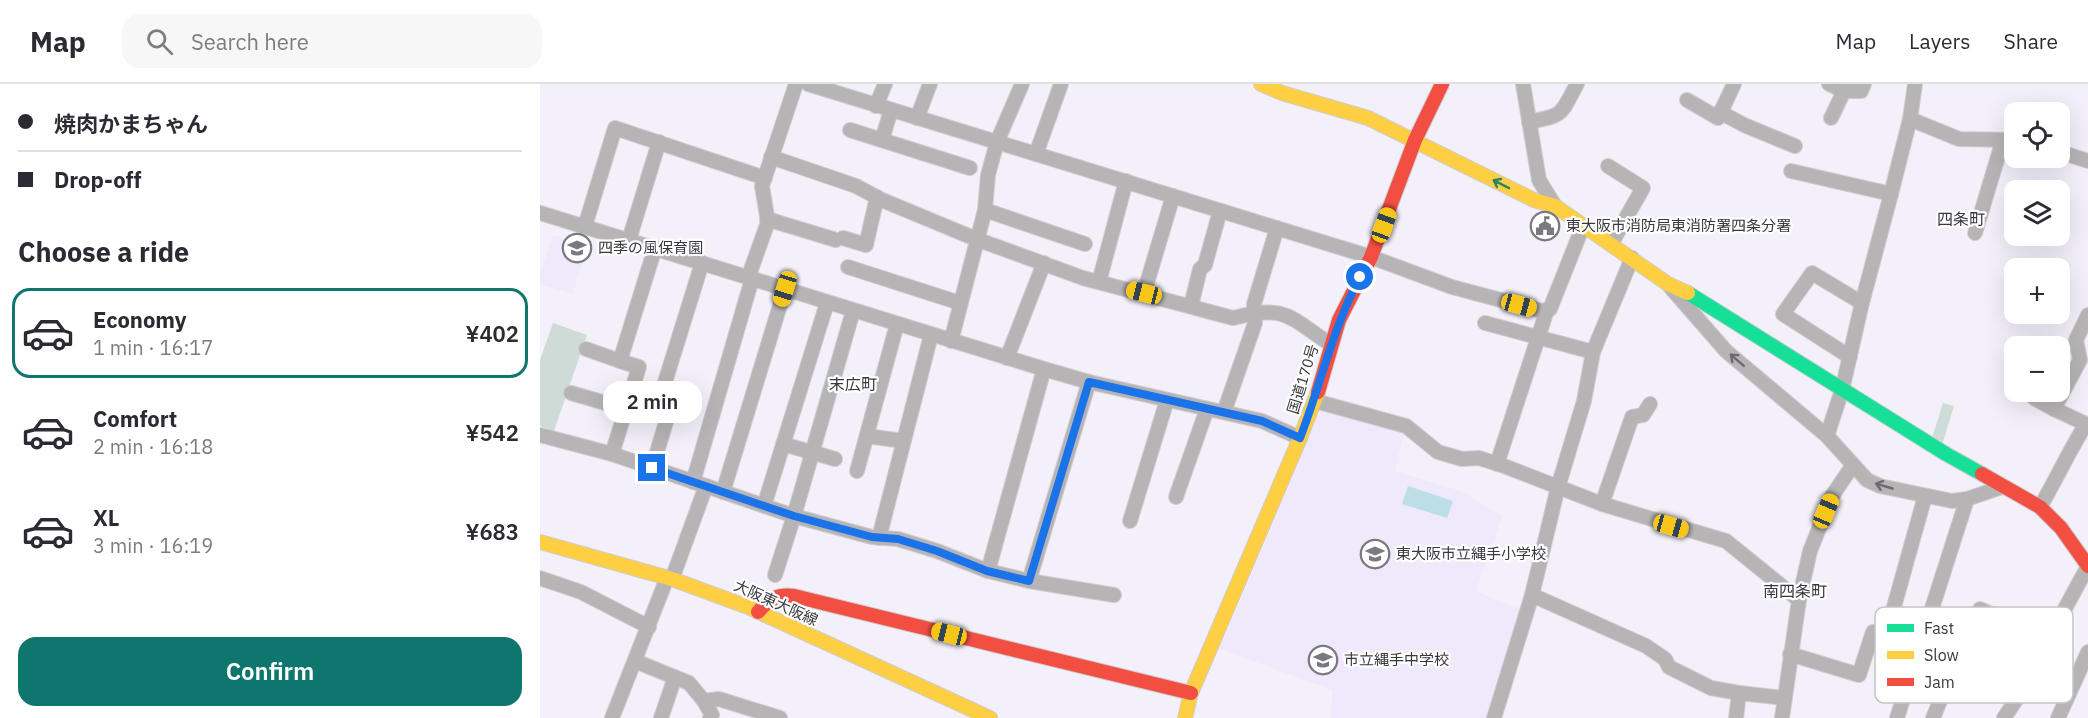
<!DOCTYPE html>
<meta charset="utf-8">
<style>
:root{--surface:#fff;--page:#f7f7f7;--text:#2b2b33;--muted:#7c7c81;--line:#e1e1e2;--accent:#0f766e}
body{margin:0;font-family:"IBM Plex Sans","Noto Sans JP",sans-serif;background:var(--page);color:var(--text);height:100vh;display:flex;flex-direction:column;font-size:22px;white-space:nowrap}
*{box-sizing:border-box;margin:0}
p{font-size:20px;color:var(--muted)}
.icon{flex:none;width:33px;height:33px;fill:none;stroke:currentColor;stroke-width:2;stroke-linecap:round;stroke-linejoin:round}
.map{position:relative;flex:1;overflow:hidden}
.panel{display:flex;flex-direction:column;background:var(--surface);width:540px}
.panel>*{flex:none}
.banner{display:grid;align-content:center;height:132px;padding:0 18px;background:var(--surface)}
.tools{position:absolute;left:1464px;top:18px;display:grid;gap:12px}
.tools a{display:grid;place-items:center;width:66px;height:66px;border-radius:12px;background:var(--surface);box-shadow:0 6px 24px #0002;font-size:30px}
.end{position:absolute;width:27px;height:27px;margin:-14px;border:8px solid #1a73e8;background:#fff;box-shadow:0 0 0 3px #fff}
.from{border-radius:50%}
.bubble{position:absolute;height:42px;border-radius:18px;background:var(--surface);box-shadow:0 6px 24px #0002;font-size:20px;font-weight:600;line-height:42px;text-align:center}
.car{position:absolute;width:18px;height:36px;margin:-18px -9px;border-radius:8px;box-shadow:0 0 4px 2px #0007;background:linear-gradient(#f5c518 24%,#345 0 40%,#f5c518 0 76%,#345 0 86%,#f5c518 0)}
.banner b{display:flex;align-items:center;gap:21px;height:57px;font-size:22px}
.banner b+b{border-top:2px solid var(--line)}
.banner i{width:15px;height:15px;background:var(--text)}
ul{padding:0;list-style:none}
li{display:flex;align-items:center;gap:18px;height:90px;margin:0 12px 9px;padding:0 6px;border:3px solid transparent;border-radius:18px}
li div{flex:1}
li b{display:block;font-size:22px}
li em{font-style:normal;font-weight:600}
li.current{border-color:var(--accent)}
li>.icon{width:54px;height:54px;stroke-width:1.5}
h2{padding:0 18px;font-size:27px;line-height:72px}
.action{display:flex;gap:12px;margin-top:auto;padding:12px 18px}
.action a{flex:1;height:69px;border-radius:18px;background:var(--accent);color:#fff;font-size:24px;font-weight:600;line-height:69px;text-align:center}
header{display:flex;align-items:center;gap:36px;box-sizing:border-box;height:84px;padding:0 30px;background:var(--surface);border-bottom:2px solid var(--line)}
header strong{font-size:28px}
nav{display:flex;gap:33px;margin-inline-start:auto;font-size:21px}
.search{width:420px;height:54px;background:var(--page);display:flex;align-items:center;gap:15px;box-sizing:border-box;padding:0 21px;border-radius:18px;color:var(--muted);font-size:22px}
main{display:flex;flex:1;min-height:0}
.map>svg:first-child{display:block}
.built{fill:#f0e8fb}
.green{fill:#cfdbd7}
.water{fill:#bcdee6}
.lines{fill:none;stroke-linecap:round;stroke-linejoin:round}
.street-casing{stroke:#cfccd4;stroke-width:16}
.fast-casing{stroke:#cfccd4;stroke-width:16}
.slow-casing{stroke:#cfccd4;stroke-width:16}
.jam-casing{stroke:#cfccd4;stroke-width:16}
.street{stroke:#b7b4b6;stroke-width:14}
.fast{stroke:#16e098;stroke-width:14}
.slow{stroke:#ffcf43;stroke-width:14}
.jam{stroke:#f24e42;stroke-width:14}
.oneway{stroke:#2a8467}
.oneway2{stroke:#6c6a6f}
.route{stroke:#1a73e8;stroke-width:8}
.labels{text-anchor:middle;stroke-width:4.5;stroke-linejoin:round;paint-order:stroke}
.poi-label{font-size:15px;fill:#3a383f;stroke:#fff;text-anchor:start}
.street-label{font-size:15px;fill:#3a383f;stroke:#fff}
.neighbourhood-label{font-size:16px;fill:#3a383f;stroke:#fff}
.key{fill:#fff;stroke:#c4c3c5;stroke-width:1.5}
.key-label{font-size:16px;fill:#3a383f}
</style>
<header>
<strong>Map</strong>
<div class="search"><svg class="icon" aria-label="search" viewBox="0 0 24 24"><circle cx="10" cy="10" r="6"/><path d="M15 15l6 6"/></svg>Search here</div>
<nav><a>Map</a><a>Layers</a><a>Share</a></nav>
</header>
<main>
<section class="panel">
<div class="banner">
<b><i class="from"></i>焼肉かまちゃん</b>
<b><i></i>Drop-off</b>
</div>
<h2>Choose a ride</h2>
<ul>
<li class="current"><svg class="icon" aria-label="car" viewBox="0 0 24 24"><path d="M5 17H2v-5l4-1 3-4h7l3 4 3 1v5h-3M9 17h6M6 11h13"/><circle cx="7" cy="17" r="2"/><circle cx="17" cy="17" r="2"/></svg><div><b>Economy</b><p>1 min · 16:17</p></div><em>¥402</em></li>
<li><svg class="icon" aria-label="car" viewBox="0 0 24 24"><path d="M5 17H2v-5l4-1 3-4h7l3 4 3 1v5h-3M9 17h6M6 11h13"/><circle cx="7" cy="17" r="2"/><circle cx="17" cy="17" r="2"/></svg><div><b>Comfort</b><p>2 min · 16:18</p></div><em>¥542</em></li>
<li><svg class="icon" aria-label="car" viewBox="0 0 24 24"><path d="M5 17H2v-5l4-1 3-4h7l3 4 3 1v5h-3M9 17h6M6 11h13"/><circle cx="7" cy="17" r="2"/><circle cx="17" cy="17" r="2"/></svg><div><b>XL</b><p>3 min · 16:19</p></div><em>¥683</em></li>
</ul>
<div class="action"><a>Confirm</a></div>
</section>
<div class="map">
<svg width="1548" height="634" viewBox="0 0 1548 634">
<rect width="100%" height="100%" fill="#f4f0fa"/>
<g class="built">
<polygon points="13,151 47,162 33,210 0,200 0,192"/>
<polygon points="791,327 852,342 864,350 855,387 921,407 962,432 936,507 983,527 950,634 791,634 792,606 680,565 780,328 790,329"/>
</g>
<g class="green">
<polygon points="13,239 47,251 14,347 0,342 0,276"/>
<polygon points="1403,319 1414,322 1402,361 1392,354"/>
</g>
<polygon class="water" points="868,402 913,417 907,434 862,420"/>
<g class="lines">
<g class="street-casing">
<g id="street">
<polyline points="268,0 831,173 912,203 1002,227 1010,225 1043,142"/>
<polyline points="983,0 999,96 1015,122"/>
<polyline points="1289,0 1304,7"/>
<polyline points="1147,16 1178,34 1194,0"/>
<polyline points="336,22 345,0"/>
<polyline points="1180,28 1204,41 1255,62"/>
<polyline points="377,34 390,0"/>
<polyline points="1291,34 1304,7 1321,7 1324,0"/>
<polyline points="1370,35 1419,55 1474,56"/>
<path d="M989,38C1025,31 1020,31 1037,0"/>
<polyline points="310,46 430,84"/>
<polyline points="342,56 351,26"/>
<polyline points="1520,68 1548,77"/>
<polyline points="496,70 521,0"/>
<path d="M231,73L316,102L342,116L436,155L543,194L693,234C746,220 749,233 790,260"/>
<polyline points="1068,82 1103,104 1071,160"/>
<polyline points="1251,87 1351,110"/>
<polyline points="445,126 545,160"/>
<polyline points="0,129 504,285 549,298 722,337 760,354"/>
<polyline points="227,135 296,156"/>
<polyline points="45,142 75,44 225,94"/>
<polyline points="1435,149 1463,56"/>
<polyline points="303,154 326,161 337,113"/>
<polyline points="89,156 119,58"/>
<polyline points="308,183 420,219"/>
<polyline points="208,194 228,138 222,102 256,0"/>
<polyline points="559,198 586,97"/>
<polyline points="1131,204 1186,267 1287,352 1327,396 1340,402 1412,417 1427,415 1462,403"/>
<polyline points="604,209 633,112"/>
<polyline points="651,222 660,185 665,181 680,127"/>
<polyline points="945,239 1053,268"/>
<polyline points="411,257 445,126 448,91 457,58 482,0"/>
<polyline points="46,265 80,277"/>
<polyline points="1310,273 1243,230 1272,189 1322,219"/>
<polyline points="467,274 504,179"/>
<polyline points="93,303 127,313 131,322 112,384"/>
<polyline points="31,309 86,325"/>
<polyline points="121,311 162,179"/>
<polyline points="1494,314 1514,325 1540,276 1536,256 1548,231"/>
<polyline points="775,317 866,342 898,368 922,375 939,374 964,382 1062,420 1186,457 1259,516"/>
<polyline points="1514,325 1546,340"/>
<polyline points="684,328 715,239 714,220 737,144"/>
<polyline points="0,351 72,370 254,432 332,453 358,455 397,467 448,487 489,497 574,511"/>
<polyline points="327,352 363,357"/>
<polyline points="1287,352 1302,306 1322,219 1351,110 1370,35 1375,0"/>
<polyline points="243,360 295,375"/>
<polyline points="72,370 99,283 80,277 115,164"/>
<polyline points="957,380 1007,226"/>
<polyline points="317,387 357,240"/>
<polyline points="153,398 212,195"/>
<polyline points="183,408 245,205"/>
<polyline points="636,413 667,325"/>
<polyline points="1062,420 1092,333 1103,331 1110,320"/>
<polyline points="224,422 287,219"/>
<path d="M1500,423C1516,396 1529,367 1546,340L1548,341"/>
<polyline points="590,437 627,316"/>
<polyline points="339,454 391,251"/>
<polyline points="448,487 504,285"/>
<polyline points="235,491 254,432 313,227"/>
<polyline points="0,494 41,508 109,543"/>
<polyline points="132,495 166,402"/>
<polyline points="489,497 549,298"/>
<polyline points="992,511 1106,562 1125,575 1129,583 1171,604 1199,609 1245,614"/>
<polyline points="1347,548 1385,412"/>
<polyline points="1250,570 1319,591 1333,548"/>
<polyline points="95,577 149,599 164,617 179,615 240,634"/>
<polyline points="164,617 172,631 170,634"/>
<polyline points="72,634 127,494"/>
<polyline points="121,634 135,593"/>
<polyline points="954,634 992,511 1018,403 1044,317 1053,268 1092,174"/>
<polyline points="1196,634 1199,609"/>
<polyline points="1242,634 1259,516 1270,467 1292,412 1313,381"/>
<polyline points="1357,634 1427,415"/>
<polyline points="1393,634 1412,588 1422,576 1440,525 1508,556"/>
<polyline points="1464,634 1488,598 1508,556 1548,482"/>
<polyline points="1518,634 1548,568"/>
</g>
</g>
<g class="fast-casing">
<polyline id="fast" points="1148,209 1406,370 1442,390"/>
</g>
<g class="slow-casing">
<g id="slow">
<polyline points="721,0 742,9 828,34 994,116 1015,122 1128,200 1148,209"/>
<polyline points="0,458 132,495 208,523 450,634"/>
<polyline points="645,634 651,609 760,354 778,308"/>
</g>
</g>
<g class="jam-casing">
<g id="jam">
<polyline points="778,308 799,236 831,173 875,56 902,0"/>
<polyline points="1442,390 1500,423 1521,444 1548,482"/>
<path d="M218,528C229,515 237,510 254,512L651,609"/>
</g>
</g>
<use href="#street" class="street"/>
<use href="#fast" class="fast"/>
<use href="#slow" class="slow"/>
<use href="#jam" class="jam"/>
</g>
<defs><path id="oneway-shaft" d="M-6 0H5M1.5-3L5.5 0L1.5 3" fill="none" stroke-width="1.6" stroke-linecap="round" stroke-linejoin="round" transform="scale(1.5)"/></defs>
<use class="oneway" href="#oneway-shaft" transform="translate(961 100) rotate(-153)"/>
<g class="oneway2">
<use href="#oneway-shaft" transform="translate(1197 276) rotate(-139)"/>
<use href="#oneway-shaft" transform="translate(1344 402) rotate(-164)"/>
</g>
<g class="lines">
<path class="route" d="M112,384L254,432L332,453L358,455L397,467L447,487L489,497L549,298L722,337L760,354C781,300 792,246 820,193"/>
</g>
<defs>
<g id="civic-ring" transform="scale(1.5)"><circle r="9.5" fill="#fff" stroke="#7b7880" stroke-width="1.5"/><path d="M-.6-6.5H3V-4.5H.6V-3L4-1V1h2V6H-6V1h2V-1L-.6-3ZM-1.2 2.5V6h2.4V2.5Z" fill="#7b7880"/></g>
<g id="school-ring" transform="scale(1.5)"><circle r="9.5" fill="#fff" stroke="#7b7880" stroke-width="1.5"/><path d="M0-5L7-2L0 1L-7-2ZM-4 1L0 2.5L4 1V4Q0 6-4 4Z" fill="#7b7880"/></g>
</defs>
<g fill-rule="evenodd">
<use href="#civic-ring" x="1005" y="142"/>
<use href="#school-ring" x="37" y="164"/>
<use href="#school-ring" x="835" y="470"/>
<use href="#school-ring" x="783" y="576"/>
</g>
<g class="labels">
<g class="poi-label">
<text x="1026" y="147">東大阪市消防局東消防署四条分署</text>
<text x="58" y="169">四季の風保育園</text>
<text x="856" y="475">東大阪市立縄手小学校</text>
<text x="804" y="581">市立縄手中学校</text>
</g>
<g class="street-label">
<text transform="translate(763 295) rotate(-73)" y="5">国道170号</text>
<text transform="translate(236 519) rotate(24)" y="5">大阪東大阪線</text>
</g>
<g class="neighbourhood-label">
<text x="1421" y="141">四条町</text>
<text x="313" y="306">末広町</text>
<text x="1255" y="513">南四条町</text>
</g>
</g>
<rect x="1335" y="523" width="198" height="96" rx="9" class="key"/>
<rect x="1347" y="540" width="27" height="8" fill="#16e098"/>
<rect x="1347" y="567" width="27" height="8" fill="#ffcf43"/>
<rect x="1347" y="594" width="27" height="8" fill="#f24e42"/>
<g class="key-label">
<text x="1384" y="550">Fast</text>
<text x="1384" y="577">Slow</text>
<text x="1384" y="604">Jam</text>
</g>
</svg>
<div class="tools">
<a><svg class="icon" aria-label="locate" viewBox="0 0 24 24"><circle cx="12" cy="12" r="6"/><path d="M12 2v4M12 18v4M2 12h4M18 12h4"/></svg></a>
<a><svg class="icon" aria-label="layers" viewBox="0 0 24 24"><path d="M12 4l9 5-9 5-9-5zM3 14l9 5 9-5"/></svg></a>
<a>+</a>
<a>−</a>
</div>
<i class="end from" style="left:820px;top:193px"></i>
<i class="end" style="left:112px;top:384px"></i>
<div class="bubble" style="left:63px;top:297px;width:99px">2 min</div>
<i class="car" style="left:844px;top:141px;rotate:20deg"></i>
<i class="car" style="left:245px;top:205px;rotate:197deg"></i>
<i class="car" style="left:604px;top:209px;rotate:284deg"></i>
<i class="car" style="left:979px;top:221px;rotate:105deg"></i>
<i class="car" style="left:1286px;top:427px;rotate:23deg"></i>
<i class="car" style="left:1131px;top:442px;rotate:106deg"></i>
<i class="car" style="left:409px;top:550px;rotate:284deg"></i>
</div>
</main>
